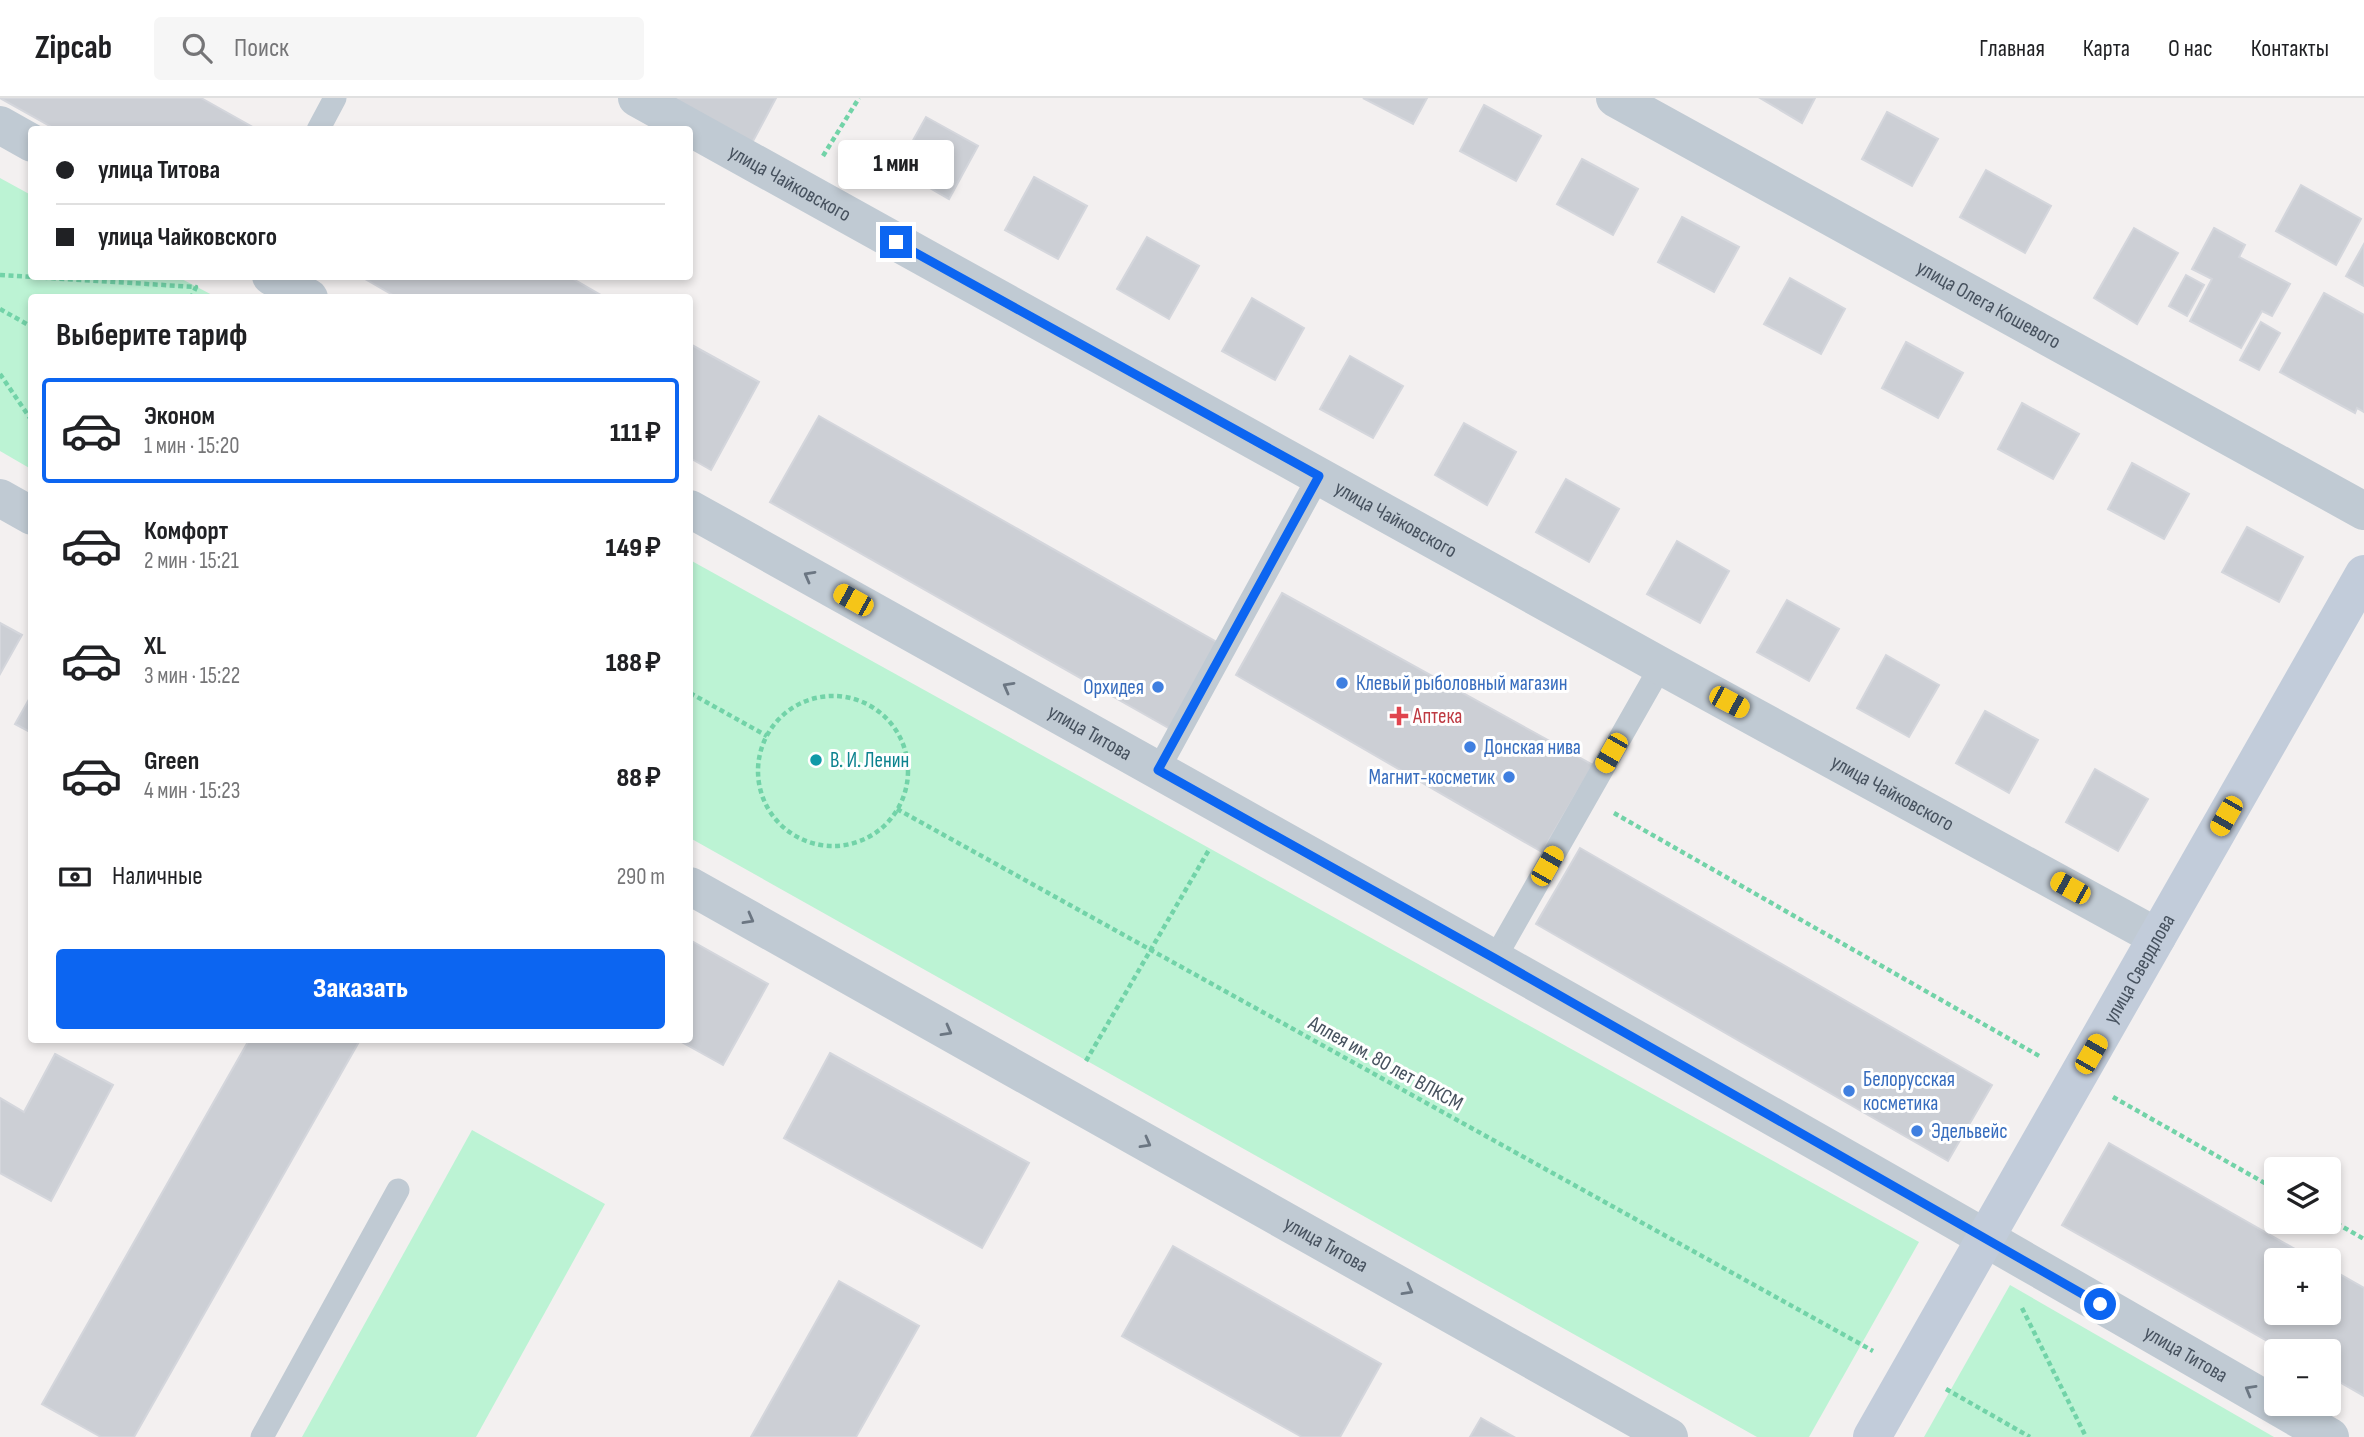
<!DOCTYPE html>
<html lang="ru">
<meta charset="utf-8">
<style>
:root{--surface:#fff;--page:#f6f6f6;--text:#202124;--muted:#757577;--line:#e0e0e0;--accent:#0c65f1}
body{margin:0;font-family:"Sofia Sans Condensed",sans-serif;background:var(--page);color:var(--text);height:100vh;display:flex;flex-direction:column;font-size:26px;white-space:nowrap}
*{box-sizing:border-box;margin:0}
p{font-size:23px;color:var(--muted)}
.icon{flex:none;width:38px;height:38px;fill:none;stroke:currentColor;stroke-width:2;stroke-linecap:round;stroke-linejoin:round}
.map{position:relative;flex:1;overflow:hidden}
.sheet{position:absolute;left:28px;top:196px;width:665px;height:749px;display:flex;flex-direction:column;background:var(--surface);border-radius:7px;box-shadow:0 4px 10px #0003}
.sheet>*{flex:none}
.guide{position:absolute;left:28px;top:28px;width:665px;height:154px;border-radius:7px;box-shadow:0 4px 10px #0003;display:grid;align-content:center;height:154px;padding:0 28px;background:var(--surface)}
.controls{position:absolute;left:2264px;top:1059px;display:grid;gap:14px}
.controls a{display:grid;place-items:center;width:77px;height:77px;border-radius:7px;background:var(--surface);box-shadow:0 4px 10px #0003;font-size:35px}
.end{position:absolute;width:32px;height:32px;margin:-16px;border:9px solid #0c65f1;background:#fff;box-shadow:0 0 0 4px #fff}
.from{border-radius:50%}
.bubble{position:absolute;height:49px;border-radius:7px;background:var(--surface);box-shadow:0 4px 10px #0003;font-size:23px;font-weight:800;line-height:49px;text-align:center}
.car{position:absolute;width:21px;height:42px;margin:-21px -10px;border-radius:9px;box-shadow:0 0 5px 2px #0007;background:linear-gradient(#f5c518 24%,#345 0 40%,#f5c518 0 76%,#345 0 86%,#f5c518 0)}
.guide b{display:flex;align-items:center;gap:24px;height:66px;font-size:26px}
.guide b+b{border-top:2px solid var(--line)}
.guide i{width:18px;height:18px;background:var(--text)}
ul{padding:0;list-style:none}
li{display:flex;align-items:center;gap:21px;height:105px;margin:0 14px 10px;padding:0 14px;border:4px solid transparent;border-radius:7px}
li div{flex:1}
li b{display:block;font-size:26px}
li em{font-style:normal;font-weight:800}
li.on{border-color:var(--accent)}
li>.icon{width:63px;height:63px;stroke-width:1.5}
h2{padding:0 28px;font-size:32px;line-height:84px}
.pay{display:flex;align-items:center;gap:18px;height:77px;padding:0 28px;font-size:26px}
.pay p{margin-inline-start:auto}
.button{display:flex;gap:14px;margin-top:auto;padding:14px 28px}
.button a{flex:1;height:80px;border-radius:7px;background:var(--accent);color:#fff;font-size:28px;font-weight:800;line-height:80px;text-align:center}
header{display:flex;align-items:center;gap:42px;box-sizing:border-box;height:98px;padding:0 35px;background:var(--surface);border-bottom:2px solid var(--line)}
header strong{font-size:33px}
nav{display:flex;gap:38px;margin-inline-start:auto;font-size:24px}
.search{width:490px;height:63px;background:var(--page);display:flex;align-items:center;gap:18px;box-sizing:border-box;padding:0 24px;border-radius:7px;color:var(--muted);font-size:26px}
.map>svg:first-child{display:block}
.green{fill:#bcf3d4}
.building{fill:#cccfd5;stroke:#d4d6dc;stroke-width:2}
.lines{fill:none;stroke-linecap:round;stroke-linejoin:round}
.path{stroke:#72d3a8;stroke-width:4.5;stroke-dasharray:5 3.5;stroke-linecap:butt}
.service{stroke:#c0cad3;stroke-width:23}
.minor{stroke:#c0cad3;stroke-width:38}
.tertiary{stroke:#c0cad3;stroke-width:38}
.secondary{stroke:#c2ccda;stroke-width:38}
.oneway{stroke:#6b7682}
.route{stroke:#0c65f1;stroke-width:9}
.shop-dot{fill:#3f7fe0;stroke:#fff;stroke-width:2.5}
.health-dot{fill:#e0444e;stroke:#fff;stroke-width:2.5}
.culture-dot{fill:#0f9aa8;stroke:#fff;stroke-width:2.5}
.labels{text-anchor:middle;stroke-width:6;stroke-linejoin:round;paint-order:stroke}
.street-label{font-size:21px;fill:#47525f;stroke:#fff}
.shop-label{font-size:21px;fill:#366cbe;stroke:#fff;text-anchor:start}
.health-label{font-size:21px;fill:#be3a42;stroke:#fff;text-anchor:start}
.culture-label{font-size:21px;fill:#0d838f;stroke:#fff;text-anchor:start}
</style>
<header>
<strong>Zipcab</strong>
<div class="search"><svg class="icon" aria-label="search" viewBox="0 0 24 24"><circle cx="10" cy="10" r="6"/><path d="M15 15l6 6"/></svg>Поиск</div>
<nav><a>Главная</a><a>Карта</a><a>О нас</a><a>Контакты</a></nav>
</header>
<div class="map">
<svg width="2364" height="1339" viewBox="0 0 2364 1339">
<rect width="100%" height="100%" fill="#f3f0f0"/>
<g class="green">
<polygon points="0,80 31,97 32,178 178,179 216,199 32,200 31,371 0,353"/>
<polygon points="690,462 1919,1144 1809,1339 1757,1339 690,740"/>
<polygon points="472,1032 605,1106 476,1339 302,1339"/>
<polygon points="2010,1187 2274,1339 1924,1339"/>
</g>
<g class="building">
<polygon points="0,0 201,0 258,32 57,32"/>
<polygon points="668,0 776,0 752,45"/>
<polygon points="1363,0 1427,0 1413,26"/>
<polygon points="1760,0 1815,0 1802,25"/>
<polygon points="1484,7 1541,38 1516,83 1460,53"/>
<polygon points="1887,14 1938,41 1912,88 1862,61"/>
<polygon points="926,19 978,48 949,101 897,71"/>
<polygon points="1582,61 1638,91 1613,137 1557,106"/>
<polygon points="1986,72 2051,108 2025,155 1960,119"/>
<polygon points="1034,79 1087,108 1058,161 1005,132"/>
<polygon points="2301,87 2361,121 2336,167 2276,133"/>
<polygon points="1682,119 1739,149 1714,194 1658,164"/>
<polygon points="2134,130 2178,155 2137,226 2094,200"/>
<polygon points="2214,130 2245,147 2239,159 2290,186 2272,218 2262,213 2241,250 2190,223 2212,181 2192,171"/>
<polygon points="1147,139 1199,168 1169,221 1117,191"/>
<polygon points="2364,146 2364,188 2346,178"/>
<polygon points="2186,177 2204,187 2187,218 2169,208"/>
<polygon points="360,178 568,178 606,200 398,200"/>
<polygon points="1790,180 1845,211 1821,256 1764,226"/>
<polygon points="2324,195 2364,217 2364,314 2357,310 2355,315 2280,274"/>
<polygon points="1252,200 1304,230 1275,282 1222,253"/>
<polygon points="2261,224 2280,235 2259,272 2240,262"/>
<polygon points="1906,244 1963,275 1938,320 1882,290"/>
<polygon points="690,246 759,284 711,372 690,360"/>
<polygon points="1350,258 1403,288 1373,340 1320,311"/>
<polygon points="2022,305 2079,336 2053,381 1998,351"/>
<polygon points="819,318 1220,546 1172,632 770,404"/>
<polygon points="1464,325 1516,354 1487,407 1435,377"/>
<polygon points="2132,365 2189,396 2164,441 2108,411"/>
<polygon points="1566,381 1619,411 1589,464 1536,434"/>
<polygon points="2247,429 2303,459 2279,504 2222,474"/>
<polygon points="1677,443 1729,473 1700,525 1647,496"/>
<polygon points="1282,495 1593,667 1542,754 1236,577"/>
<polygon points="1787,502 1839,531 1809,583 1757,554"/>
<polygon points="0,525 22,537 0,576"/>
<polygon points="1886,557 1939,587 1909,639 1857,610"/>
<polygon points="32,596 32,635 15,626"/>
<polygon points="1985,613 2038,642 2009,695 1956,665"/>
<polygon points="2095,671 2148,701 2118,753 2066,724"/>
<polygon points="1580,750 1992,987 1948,1063 1536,826"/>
<polygon points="690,842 768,886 723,967 678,942 690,942"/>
<polygon points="249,942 360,942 134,1339 101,1339 42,1306"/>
<polygon points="830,955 1029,1065 982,1150 784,1040"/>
<polygon points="55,956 113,987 51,1103 0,1075 0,1000 24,1014"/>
<polygon points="2109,1045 2314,1162 2277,1162 2277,1214 2329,1214 2329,1170 2364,1190 2364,1298 2329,1278 2329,1253 2285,1253 2062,1127"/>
<polygon points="1173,1148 1381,1266 1340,1339 1302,1339 1122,1238"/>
<polygon points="839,1183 919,1228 856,1339 751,1339"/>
<polygon points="1481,1320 1514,1339 1470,1339"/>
</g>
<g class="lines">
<g class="path">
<polyline points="823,58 859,0"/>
<polyline points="0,177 196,189 191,200"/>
<polyline points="0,211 32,229"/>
<polyline points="0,276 32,323"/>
<polyline points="690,595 767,638"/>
<circle cx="833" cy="673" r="75"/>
<polyline points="897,711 1873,1253"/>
<polyline points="1614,715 2041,959"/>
<polyline points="1086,963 1210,750"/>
<polyline points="2113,999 2277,1092"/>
<polyline points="2329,1121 2364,1141"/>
<polyline points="2022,1210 2086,1339"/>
<polyline points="1946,1291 2030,1339"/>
</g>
<g class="service">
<polyline points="318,32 335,0"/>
<polyline points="1158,672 1319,378"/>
<polyline points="1495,860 1661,568"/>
<polyline points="262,1339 398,1092"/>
</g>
<g class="minor">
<path id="s1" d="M637,0L1661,568L2157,839"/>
<path id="s2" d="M1615,0L2364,413"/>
</g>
<g class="tertiary">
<polyline points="0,27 32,45"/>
<polyline points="271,178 309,200"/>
<polyline points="0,400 32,418"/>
<path id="s3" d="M690,411C1239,717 1787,1023 2330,1339"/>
<path id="s4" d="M690,788L1669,1339"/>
</g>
<path class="secondary" id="s5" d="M1872,1339L2364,476"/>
</g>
<defs><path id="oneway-chevron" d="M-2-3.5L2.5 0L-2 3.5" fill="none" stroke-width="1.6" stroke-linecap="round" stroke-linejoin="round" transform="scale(1.75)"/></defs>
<g class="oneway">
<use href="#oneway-chevron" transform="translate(809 478) rotate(-151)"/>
<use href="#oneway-chevron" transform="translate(1008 589) rotate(-151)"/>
<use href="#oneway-chevron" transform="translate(749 821) rotate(29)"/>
<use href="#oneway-chevron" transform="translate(947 933) rotate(29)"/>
<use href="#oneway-chevron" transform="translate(1146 1045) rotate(29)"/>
<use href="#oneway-chevron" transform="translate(1408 1192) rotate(29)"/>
<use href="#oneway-chevron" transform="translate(2250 1292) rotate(-150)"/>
</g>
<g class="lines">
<polyline class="route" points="896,144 1319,378 1158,672 1494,860 2100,1206"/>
</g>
<g class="shop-dot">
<circle cx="1342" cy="585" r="7"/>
<circle cx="1158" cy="589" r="7"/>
<circle cx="1470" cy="649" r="7"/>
<circle cx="1509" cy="679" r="7"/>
<circle cx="1849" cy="993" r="7"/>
<circle cx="1917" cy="1033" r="7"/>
</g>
<path class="health-dot" d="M1395.5 607.5h7v7h7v7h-7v7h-7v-7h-7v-7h7z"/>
<circle class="culture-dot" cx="816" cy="662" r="7"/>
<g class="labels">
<g class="street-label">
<text dy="7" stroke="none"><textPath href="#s1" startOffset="175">улица Чайковского</textPath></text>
<text dy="7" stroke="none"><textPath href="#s2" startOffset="427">улица Олега Кошевого</textPath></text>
<text dy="7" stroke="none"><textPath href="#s1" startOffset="868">улица Чайковского</textPath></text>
<text dy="7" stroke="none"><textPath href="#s3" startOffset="458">улица Титова</textPath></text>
<text dy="7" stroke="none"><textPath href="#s1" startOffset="1435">улица Чайковского</textPath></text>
<text dy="7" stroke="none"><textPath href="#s5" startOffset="539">улица Свердлова</textPath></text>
<text transform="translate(1386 965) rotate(29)" y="7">Аллея им. 80 лет ВЛКСМ</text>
<text dy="7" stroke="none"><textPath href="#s4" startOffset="730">улица Титова</textPath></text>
<text dy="7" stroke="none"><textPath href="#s3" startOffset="1718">улица Титова</textPath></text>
</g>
<g class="shop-label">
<text x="1356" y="592">Клевый рыболовный магазин</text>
<text x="1144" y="596" text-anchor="end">Орхидея</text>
<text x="1484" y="656">Донская нива</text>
<text x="1495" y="686" text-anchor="end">Магнит-косметик</text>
<text x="1863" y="988">Белорусская<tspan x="1863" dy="24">косметика</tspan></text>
<text x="1931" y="1040">Эдельвейс</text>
</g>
<g class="health-label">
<text x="1413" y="625">Аптека</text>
</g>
<g class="culture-label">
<text x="830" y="669">В. И. Ленин</text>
</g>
</g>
</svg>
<div class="controls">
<a><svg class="icon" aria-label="layers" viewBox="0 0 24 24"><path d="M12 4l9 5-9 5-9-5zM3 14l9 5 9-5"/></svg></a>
<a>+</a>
<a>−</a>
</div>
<i class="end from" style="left:2100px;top:1206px"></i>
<i class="end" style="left:896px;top:144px"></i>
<div class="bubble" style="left:838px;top:42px;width:116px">1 мин</div>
<i class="car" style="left:853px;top:502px;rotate:299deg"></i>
<i class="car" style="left:1729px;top:604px;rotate:118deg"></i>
<i class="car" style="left:1611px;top:655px;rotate:210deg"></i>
<i class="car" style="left:2226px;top:718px;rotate:210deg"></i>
<i class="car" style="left:1547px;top:768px;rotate:30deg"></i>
<i class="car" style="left:2070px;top:790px;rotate:299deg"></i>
<i class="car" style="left:2091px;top:956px;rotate:30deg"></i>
<div class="guide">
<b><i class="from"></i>улица Титова</b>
<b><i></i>улица Чайковского</b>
</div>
<section class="sheet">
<h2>Выберите тариф</h2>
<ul>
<li class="on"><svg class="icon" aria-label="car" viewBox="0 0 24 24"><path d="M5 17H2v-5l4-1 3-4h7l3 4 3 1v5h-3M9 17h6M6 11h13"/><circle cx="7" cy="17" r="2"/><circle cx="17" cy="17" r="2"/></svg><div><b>Эконом</b><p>1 мин · 15:20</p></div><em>111 ₽</em></li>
<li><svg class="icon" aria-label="car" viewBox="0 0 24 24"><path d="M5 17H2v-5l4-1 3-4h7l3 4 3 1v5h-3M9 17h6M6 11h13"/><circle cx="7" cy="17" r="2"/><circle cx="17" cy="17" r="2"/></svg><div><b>Комфорт</b><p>2 мин · 15:21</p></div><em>149 ₽</em></li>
<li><svg class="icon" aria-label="car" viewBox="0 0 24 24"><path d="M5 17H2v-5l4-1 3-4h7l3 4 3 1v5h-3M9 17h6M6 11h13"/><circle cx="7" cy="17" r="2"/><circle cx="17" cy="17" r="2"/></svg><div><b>XL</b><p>3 мин · 15:22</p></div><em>188 ₽</em></li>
<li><svg class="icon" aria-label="car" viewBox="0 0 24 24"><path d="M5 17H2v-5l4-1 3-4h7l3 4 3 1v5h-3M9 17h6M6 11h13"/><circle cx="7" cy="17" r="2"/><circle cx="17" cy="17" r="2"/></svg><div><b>Green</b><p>4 мин · 15:23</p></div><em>88 ₽</em></li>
</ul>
<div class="pay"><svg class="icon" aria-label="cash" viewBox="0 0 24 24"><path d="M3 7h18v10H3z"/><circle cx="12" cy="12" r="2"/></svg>Наличные<p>290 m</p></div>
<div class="button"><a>Заказать</a></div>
</section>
</div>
